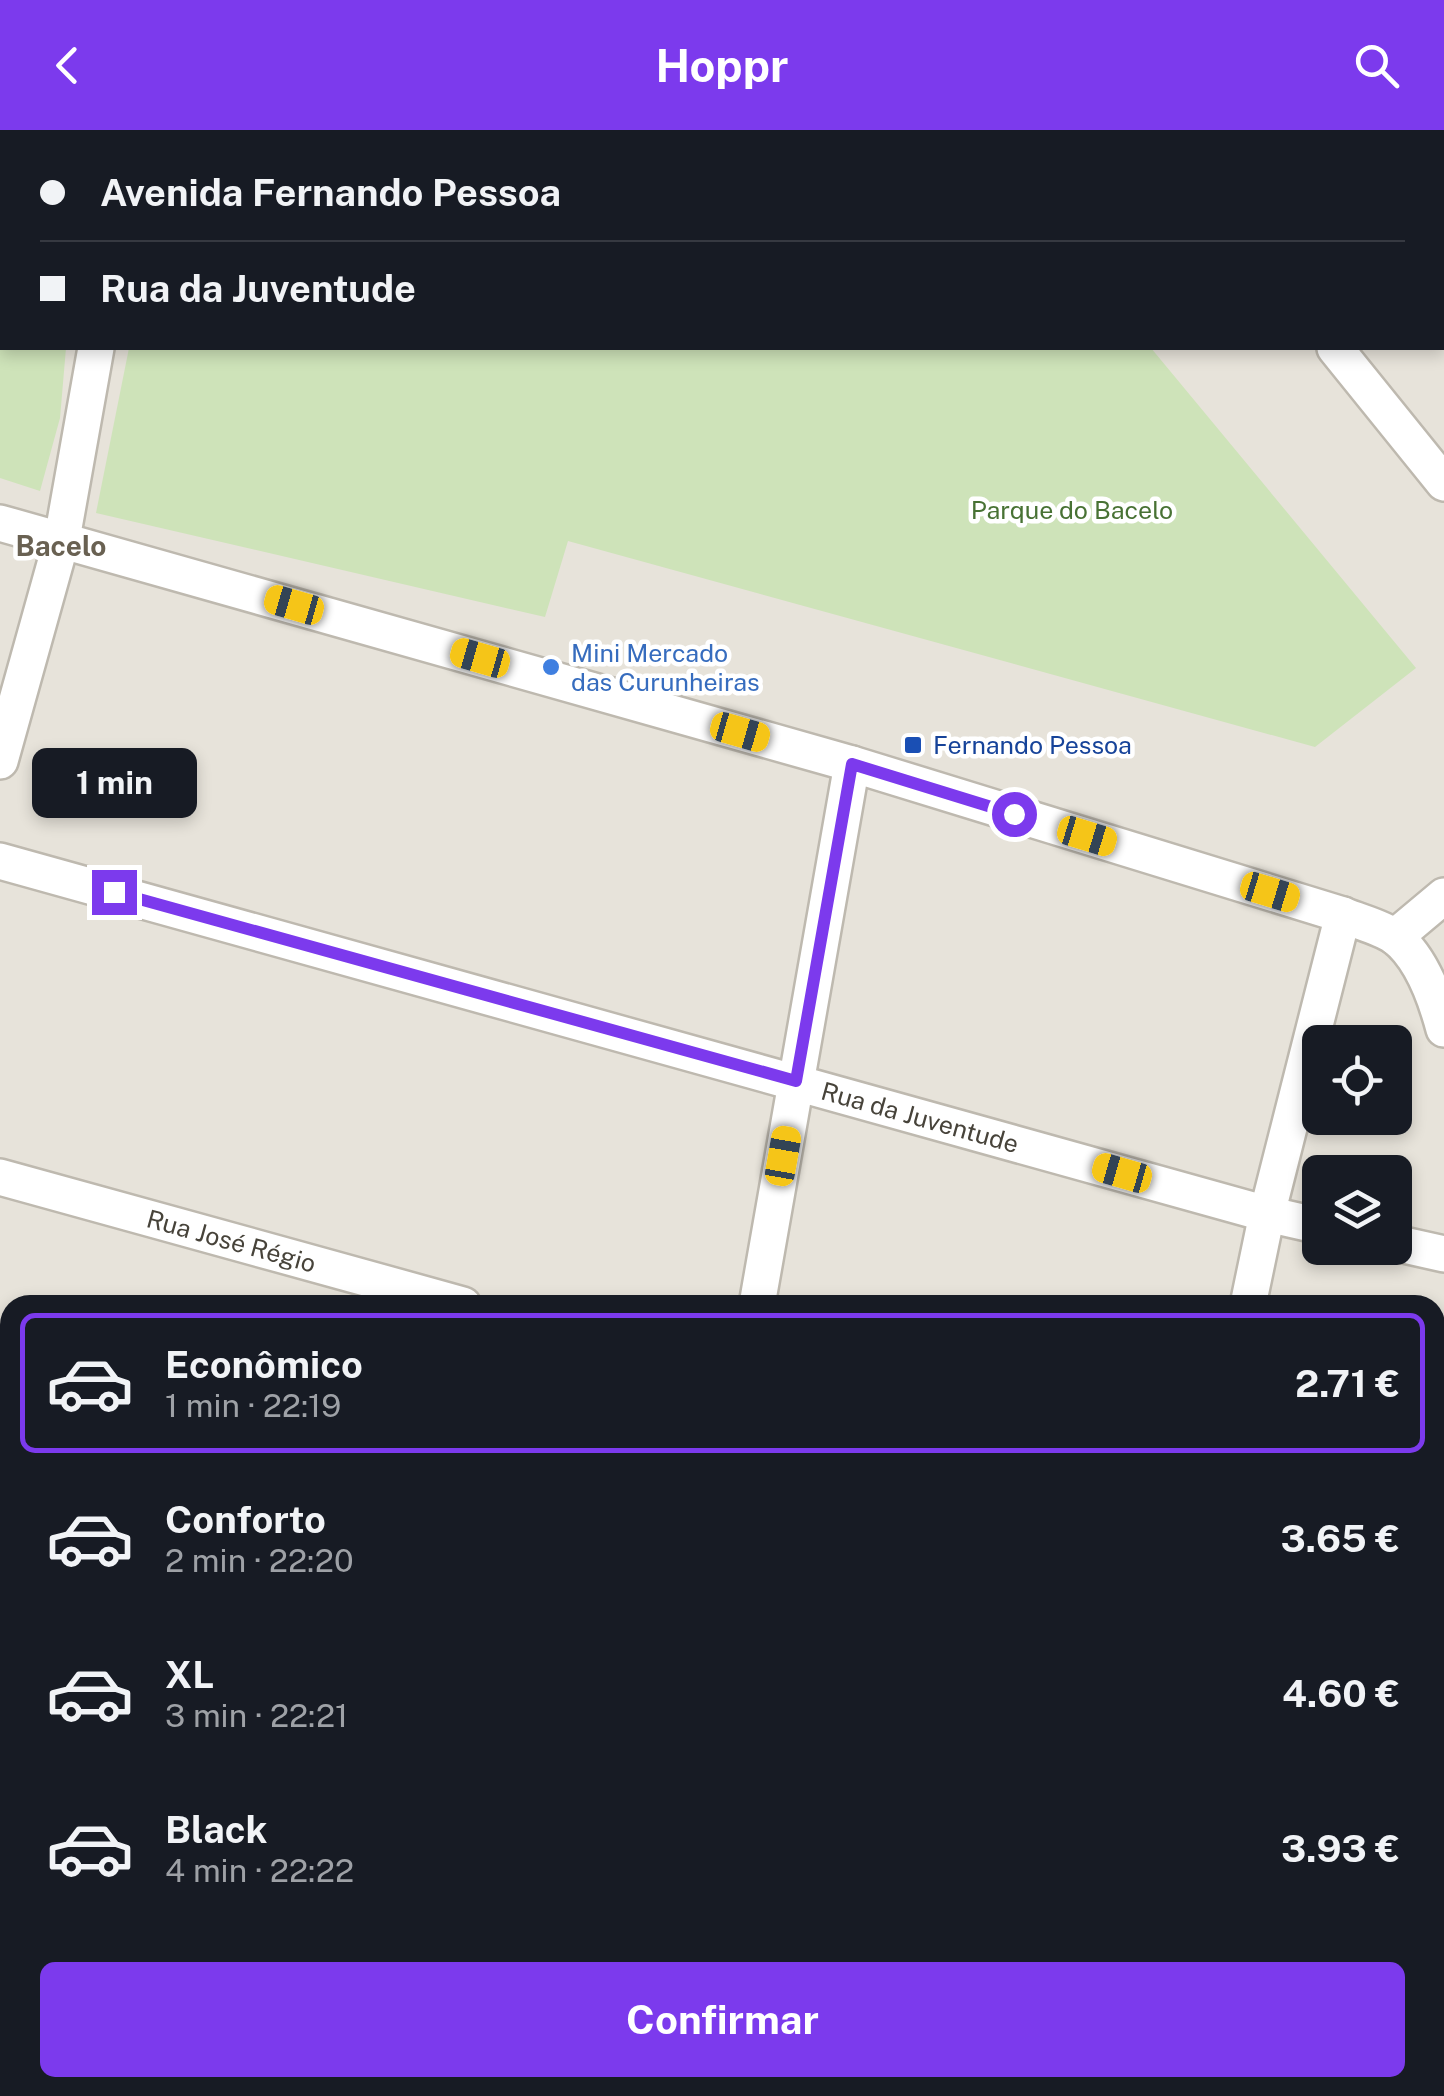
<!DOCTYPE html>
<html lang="pt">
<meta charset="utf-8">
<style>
:root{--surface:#171b24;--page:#242831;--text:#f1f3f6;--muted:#9ea1a6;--line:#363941;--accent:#7c3aed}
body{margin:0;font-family:"Public Sans",sans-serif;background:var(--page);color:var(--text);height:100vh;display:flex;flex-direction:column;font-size:38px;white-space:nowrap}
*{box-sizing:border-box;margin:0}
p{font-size:32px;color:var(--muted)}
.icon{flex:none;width:55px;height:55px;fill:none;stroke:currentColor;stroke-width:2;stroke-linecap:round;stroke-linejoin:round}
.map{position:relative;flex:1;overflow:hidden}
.side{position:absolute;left:0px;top:1165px;width:1445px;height:802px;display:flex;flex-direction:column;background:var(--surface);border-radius:30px 30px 0 0;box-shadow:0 5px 15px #0003}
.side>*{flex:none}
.hud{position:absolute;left:0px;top:0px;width:1445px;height:220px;box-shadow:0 5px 15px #0003;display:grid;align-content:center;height:220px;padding:0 40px;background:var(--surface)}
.tools{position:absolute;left:1302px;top:895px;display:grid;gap:20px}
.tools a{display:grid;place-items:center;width:110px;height:110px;border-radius:15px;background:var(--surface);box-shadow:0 5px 15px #0003;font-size:50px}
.end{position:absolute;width:45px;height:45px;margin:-22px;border:12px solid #7c3aed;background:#fff;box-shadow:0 0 0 5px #fff}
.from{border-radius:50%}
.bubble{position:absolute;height:70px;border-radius:15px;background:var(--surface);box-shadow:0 5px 15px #0003;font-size:32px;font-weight:700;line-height:70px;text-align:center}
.car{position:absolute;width:30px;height:60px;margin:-30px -15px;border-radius:12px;box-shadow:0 0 8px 2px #0007;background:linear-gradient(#f5c518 24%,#345 0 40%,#f5c518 0 76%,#345 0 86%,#f5c518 0)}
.hud b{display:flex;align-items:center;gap:35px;height:95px;font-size:38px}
.hud b+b{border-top:2px solid var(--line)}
.hud i{width:25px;height:25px;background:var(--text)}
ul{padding:18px 0 0;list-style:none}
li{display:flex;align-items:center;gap:30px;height:140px;margin:0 20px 15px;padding:0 20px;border:5px solid transparent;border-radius:15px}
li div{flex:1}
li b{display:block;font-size:38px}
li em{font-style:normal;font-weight:700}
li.selected{border-color:var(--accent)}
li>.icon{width:90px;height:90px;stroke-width:1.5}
.action{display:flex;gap:20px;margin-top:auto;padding:20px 40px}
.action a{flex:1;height:115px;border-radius:15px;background:var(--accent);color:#fff;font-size:40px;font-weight:700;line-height:115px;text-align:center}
header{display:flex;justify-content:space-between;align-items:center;height:130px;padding:0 40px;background:var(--accent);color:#fff;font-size:45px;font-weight:700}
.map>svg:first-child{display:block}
.residential{fill:#e7e3da;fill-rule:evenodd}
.green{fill:#cee3b9}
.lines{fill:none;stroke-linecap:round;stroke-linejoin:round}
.minor-casing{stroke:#beb9af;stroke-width:40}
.minor{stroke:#fff;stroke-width:35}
.route{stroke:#7c3aed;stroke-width:12}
.shop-dot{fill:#3f7fe0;stroke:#fff;stroke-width:4}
.transit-dot{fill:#1a4fb4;stroke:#fff;stroke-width:4}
.labels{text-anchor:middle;stroke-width:9;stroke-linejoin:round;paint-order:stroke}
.park-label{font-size:25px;fill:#487234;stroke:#fff}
.shop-label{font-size:25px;fill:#366cbe;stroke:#fff;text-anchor:start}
.transit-label{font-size:25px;fill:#164399;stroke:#fff;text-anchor:start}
.street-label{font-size:25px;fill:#47433a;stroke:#fff}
.neighbourhood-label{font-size:28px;font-weight:bold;fill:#696152;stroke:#fff}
</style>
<header><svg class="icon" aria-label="back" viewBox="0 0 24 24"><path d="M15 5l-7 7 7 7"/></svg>Hoppr<svg class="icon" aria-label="search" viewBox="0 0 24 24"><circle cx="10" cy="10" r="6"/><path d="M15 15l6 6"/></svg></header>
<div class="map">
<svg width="1444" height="1966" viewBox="0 0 1444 1966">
<rect width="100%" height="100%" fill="#f4f2eb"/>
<path class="residential" d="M0,0H1444V1966H0ZM2,2H1442V218H2ZM1320,912H1395V988H1320ZM1320,1042H1395V1118H1320ZM10,1175H1435V1958H10Z"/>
<g class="green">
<polygon points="0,104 2,218 66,218 60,288 40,361 0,348"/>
<polygon points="129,218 1151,218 1416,538 1315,617 568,411 545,487 96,383"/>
</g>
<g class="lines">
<g class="minor-casing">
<g id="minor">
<polyline points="110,0 110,2"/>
<polyline points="956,0 956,2"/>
<polyline points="1161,0 1163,2"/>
<polyline points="1064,2 1070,0"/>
<polyline points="0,42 2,42"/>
<polyline points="1335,218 1444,353"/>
<path d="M0,393L852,634L1343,785C1359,792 1381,797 1395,807C1421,827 1436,869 1444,899"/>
<polyline points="0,631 62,409 96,218"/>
<path id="s1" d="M0,731L1267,1084L1320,1096"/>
<polyline points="1395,807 1444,766"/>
<path id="s2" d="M0,1047L463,1175"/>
<polyline points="1395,1113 1444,1124"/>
<polyline points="757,1175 852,634"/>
<polyline points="1248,1175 1267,1084 1343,785"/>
<polyline points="0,1360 10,1363"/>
<polyline points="0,1567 10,1531"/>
<polyline points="0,1910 10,1913"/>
<polyline points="161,1958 191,1966"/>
<polyline points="645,1958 646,1966"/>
<polyline points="1280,1958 1284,1966"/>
<polyline points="275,1966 278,1958"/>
<polyline points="1194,1966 1228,1958"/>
</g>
</g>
<use href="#minor" class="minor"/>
</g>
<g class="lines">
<polyline class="route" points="114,762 796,951 852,634 1014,684"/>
</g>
<circle class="shop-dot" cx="551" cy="537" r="10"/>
<rect class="transit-dot" x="903" y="605" width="20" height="20" rx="5"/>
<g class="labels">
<g class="park-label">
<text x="1072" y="389">Parque do Bacelo</text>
</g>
<g class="shop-label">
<text x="571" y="532">Mini Mercado<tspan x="571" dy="29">das Curunheiras</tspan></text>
</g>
<g class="transit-label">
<text x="933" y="624">Fernando Pessoa</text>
</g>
<g class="street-label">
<text dy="9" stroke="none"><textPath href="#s1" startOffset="955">Rua da Juventude</textPath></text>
<text dy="9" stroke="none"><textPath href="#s2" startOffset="240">Rua José Régio</textPath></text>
</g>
<g class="neighbourhood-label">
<text x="61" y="426">Bacelo</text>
</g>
</g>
</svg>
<div class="tools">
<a><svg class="icon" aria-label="locate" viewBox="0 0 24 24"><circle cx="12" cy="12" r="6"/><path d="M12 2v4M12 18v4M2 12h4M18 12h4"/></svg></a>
<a><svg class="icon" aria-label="layers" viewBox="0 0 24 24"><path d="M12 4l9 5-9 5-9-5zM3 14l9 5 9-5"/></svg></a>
</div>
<i class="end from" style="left:1014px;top:684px"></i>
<i class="end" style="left:114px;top:762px"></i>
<div class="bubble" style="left:32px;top:618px;width:165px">1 min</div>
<i class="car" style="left:294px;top:475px;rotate:286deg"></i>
<i class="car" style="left:480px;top:528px;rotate:286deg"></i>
<i class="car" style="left:740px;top:602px;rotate:106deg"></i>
<i class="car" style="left:1087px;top:706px;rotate:107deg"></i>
<i class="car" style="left:1270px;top:762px;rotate:107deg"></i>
<i class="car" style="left:783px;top:1026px;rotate:10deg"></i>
<i class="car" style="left:1122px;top:1043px;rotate:286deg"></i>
<div class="hud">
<b><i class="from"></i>Avenida Fernando Pessoa</b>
<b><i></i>Rua da Juventude</b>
</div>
<section class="side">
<ul>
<li class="selected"><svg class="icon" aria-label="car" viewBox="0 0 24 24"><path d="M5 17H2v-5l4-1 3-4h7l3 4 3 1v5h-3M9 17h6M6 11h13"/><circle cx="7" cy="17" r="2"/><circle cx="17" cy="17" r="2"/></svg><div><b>Econômico</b><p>1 min · 22:19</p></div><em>2.71 €</em></li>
<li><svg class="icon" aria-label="car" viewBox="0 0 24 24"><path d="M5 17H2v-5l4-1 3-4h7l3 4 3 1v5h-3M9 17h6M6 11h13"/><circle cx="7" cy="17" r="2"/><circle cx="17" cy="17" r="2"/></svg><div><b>Conforto</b><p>2 min · 22:20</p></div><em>3.65 €</em></li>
<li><svg class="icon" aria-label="car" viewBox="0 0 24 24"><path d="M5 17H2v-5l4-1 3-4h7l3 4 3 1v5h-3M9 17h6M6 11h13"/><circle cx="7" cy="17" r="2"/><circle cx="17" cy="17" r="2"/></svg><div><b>XL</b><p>3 min · 22:21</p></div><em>4.60 €</em></li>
<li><svg class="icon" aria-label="car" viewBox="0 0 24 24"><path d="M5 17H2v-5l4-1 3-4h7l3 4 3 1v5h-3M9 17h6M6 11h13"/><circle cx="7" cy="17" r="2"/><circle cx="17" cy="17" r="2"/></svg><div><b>Black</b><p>4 min · 22:22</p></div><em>3.93 €</em></li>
</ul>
<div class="action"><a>Confirmar</a></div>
</section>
</div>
